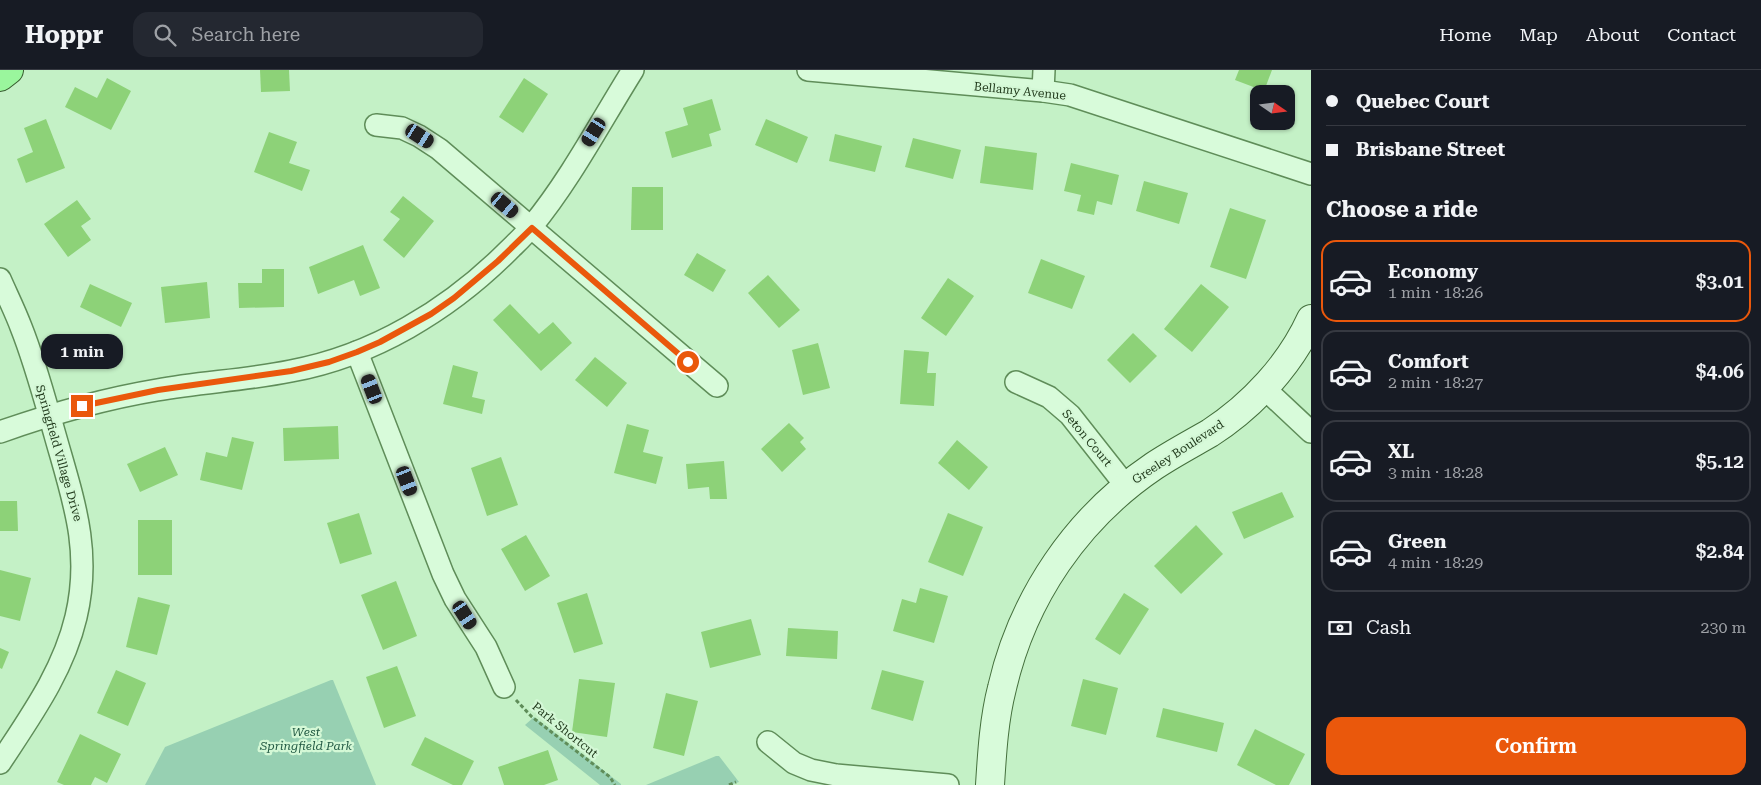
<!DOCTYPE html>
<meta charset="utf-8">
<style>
:root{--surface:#171b24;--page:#242831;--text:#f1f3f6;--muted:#9ea1a6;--line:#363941;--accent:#ea580c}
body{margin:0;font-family:"Roboto Serif",serif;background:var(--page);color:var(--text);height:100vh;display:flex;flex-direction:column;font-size:19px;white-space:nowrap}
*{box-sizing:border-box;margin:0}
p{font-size:16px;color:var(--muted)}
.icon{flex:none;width:28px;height:28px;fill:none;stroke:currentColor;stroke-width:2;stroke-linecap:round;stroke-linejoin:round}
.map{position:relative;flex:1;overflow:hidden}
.drawer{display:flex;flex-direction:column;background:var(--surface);width:450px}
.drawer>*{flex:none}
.banner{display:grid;align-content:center;height:110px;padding:0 15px;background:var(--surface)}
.needle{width:32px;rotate:104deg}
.controls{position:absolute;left:1250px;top:15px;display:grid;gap:10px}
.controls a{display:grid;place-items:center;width:45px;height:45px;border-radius:10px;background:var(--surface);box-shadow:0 1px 4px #0004;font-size:25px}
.end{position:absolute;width:22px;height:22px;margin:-11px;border:6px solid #ea580c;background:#fff;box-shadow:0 0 0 2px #fff}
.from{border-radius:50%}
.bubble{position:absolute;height:35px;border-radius:15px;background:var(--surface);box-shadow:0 1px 4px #0004;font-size:16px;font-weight:600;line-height:35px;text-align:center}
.car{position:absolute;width:15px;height:30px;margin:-15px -8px;border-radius:6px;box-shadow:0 0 4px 1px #0007;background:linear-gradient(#222 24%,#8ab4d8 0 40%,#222 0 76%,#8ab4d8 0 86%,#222 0)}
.banner b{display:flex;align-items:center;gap:18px;height:48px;font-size:19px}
.banner b+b{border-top:1px solid var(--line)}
.banner i{width:12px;height:12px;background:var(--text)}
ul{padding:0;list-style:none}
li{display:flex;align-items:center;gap:15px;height:82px;margin:0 10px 8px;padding:0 5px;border:2px solid var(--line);border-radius:15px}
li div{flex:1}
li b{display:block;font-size:19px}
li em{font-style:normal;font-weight:600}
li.current{border-color:var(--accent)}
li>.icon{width:45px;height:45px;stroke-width:1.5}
h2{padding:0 15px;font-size:22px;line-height:60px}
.pay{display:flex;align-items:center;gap:12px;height:55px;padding:0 15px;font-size:19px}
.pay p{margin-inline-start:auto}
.primary-button{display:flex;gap:10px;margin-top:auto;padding:10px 15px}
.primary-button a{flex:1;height:58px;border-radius:15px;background:var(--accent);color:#fff;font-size:20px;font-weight:600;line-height:58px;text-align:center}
header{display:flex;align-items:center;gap:30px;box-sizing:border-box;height:70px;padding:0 25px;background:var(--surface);border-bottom:1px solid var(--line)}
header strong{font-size:24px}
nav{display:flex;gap:28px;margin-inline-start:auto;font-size:18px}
.search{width:350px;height:45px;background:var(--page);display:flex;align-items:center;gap:12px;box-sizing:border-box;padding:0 18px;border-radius:15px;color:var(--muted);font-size:19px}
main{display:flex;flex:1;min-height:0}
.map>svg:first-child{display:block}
.green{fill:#97d0b2}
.building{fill:#8dd278}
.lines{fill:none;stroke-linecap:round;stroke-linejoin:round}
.street-casing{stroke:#5f8d59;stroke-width:24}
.secondary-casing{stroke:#446f3c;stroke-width:30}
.primary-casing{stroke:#365b2d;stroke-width:30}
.path{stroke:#5f8d59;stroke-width:3;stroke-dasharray:4 2.5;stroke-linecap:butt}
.street{stroke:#d8fbda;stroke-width:21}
.secondary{stroke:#d8fbda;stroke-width:28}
.primary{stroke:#9af69d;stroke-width:28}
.route{stroke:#ea580c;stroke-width:6}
.labels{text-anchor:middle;stroke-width:4.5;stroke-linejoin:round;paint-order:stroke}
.street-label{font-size:12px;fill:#233c1e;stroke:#d4f8d6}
.park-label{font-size:12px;font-style:italic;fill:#235a44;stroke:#d4f8d6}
</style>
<header>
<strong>Hoppr</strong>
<div class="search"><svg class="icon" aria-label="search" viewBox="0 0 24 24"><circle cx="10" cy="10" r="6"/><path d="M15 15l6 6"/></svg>Search here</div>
<nav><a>Home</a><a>Map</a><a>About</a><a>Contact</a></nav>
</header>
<main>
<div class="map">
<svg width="1311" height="715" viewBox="0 0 1311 715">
<rect width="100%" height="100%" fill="#c4f1c6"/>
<g class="green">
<polygon points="331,610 333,610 376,715 145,715 165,677"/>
<polygon points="534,647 621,714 621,715 600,715 525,655"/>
<polygon points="716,686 719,686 739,712 730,715 646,715"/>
</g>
<g class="building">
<polygon points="260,0 289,0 290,21 261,22"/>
<polygon points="1239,0 1272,0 1264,21 1235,10"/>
<polygon points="107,8 131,21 111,60 65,37 75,17 97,28"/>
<polygon points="524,8 548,24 523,63 499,47"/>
<polygon points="712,29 721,60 709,64 712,76 672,88 665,62 688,55 683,38"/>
<polygon points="46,49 65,98 26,113 17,89 33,82 24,58"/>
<polygon points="766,49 808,67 797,93 755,75"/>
<polygon points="269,62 297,72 289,93 310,100 302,121 254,102"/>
<polygon points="835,64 882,76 875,102 829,91"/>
<polygon points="913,68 961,80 953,109 905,97"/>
<polygon points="985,76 1037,83 1033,120 980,113"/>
<polygon points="1071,93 1119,105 1112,135 1097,131 1094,145 1077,141 1081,125 1064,121"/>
<polygon points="1144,111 1188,123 1179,154 1136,141"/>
<polygon points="632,117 663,117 663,160 631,160"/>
<polygon points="403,126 434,151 404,188 383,170 400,149 390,142"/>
<polygon points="77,130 91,149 81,156 91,170 68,187 44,154"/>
<polygon points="1230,138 1266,150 1246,209 1210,197"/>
<polygon points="363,175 380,218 360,226 354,210 318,224 309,197"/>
<polygon points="697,183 726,200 713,222 684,205"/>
<polygon points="1041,189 1085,206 1072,239 1028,223"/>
<polygon points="262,199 284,199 284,237 239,238 238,213 262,213"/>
<polygon points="768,205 800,240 779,258 748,223"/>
<polygon points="948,208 974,226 946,266 921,248"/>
<polygon points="207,212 210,248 165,253 161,217"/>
<polygon points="90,214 132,233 121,257 80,237"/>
<polygon points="1201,214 1229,237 1192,282 1164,259"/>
<polygon points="510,234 539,264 553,252 572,273 541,301 493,250"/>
<polygon points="1133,263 1157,286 1130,313 1107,290"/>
<polygon points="818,273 830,318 803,325 792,280"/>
<polygon points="904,280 929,282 927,303 936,303 934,336 900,334"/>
<polygon points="595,287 627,313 607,337 575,310"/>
<polygon points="453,295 478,302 472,327 485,330 482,344 443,334"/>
<polygon points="789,353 804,368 800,372 806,379 782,402 761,379"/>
<polygon points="627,354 649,360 643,382 663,387 656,414 614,403"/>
<polygon points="338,356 339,389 284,391 283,358"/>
<polygon points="232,367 254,372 242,420 200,410 206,382 227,387"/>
<polygon points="957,370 988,397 969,420 938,393"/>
<polygon points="165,377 178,405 140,422 127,394"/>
<polygon points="501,387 518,435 487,446 471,398"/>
<polygon points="724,391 727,429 710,429 709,417 688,419 686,394"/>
<polygon points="1282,422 1294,447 1244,469 1232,442"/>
<polygon points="0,431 17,431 18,461 0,461"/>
<polygon points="359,443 372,484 340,494 327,453"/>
<polygon points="948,443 983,457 963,506 928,492"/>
<rect x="138" y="450" width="34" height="55"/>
<polygon points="1196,455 1223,484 1181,524 1154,496"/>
<polygon points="526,465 550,506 525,521 501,479"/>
<polygon points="0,500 31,508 20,551 0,546"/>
<polygon points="396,511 417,566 383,580 361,525"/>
<polygon points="920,518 948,526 934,573 893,561 902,529 916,533"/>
<polygon points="587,523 603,574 574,583 557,533"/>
<polygon points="1124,523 1149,539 1120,585 1095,569"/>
<polygon points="138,527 170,535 157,585 126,577"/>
<polygon points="751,549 761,585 710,598 701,562"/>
<polygon points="788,558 838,561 837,589 786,586"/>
<polygon points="0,578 9,582 2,599 0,598"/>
<polygon points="397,596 416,646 384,658 366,607"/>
<polygon points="116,600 146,613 128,656 97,643"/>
<polygon points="882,600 924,611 913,651 871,639"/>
<polygon points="579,609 615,613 607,667 572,662"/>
<polygon points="1083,609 1118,618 1106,665 1071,656"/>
<polygon points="666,623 698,631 684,686 653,678"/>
<polygon points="1163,638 1224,653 1217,682 1156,667"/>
<polygon points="1255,659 1305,684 1289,715 1276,715 1237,695"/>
<polygon points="80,664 121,684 107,713 95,707 91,715 64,715 57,712"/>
<polygon points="425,667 474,691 462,715 453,715 411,695"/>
<polygon points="548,680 558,710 544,715 504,715 498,697"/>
</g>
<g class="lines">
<g class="street-casing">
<g id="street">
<polyline points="808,0 1043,21 1070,25 1311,104"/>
<polyline points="1043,21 1044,0"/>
<polyline points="376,55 402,58 419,66 439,79 717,316"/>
<path d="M0,209C7,225 15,241 21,257C35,292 45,330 55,365C73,429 92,480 76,547C63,602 30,647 0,693"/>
<polyline points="357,282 443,504 455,529 486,577 504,617"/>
<polyline points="1016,312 1049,327 1070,345 1126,416"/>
<polyline points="1265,319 1311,362"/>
<path d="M0,362C51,344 103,329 157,320C201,312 247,310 291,301C373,286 449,240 508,181C516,173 525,165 532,156C570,110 601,51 633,0"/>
<polyline points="768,672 794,693 811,700 836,705 948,715"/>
</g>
</g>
<g class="secondary-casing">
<path id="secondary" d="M990,715C992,683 994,649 1002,618C1023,527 1077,448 1154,396C1172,384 1191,374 1210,363C1252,336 1290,295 1311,249"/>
</g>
<g class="primary-casing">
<polyline id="primary" points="0,7 9,0"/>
</g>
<g class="path">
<polyline points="516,630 532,647 610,707 615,715"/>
<polyline points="729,715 736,712"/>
</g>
<use href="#street" class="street"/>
<use href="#secondary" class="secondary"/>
<use href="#primary" class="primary"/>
</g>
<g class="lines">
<polyline class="route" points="82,336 158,320 291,301 329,292 357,282 380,272 431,244 454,228 498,191 532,158 688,292"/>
</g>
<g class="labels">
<g class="street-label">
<text transform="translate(1020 21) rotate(6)" y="4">Bellamy Avenue</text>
<text transform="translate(1087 368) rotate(50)" y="4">Seton Court</text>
<text transform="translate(1178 382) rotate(-33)" y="4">Greeley Boulevard</text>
<text transform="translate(59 383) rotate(74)" y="4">Springfield Village Drive</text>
<text transform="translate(565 660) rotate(39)" y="4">Park Shortcut</text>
</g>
<g class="park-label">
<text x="306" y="666">West<tspan x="306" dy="14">Springfield Park</tspan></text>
</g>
</g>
</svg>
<div class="controls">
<a><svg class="needle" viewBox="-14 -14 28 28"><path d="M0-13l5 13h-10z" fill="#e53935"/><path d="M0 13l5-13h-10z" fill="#9ea1a6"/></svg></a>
</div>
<i class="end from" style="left:688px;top:292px"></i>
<i class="end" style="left:82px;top:336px"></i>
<div class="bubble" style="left:41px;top:264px;width:82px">1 min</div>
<i class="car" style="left:594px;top:62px;rotate:212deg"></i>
<i class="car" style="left:420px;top:66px;rotate:123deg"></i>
<i class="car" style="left:505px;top:135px;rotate:130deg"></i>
<i class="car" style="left:372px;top:319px;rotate:339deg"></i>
<i class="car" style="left:407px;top:411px;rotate:159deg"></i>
<i class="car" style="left:465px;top:545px;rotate:147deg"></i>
</div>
<section class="drawer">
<div class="banner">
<b><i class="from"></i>Quebec Court</b>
<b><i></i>Brisbane Street</b>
</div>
<h2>Choose a ride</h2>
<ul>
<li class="current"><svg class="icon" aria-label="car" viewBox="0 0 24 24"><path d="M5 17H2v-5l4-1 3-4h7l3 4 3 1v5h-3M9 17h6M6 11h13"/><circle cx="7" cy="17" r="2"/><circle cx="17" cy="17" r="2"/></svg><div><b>Economy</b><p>1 min · 18:26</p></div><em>$3.01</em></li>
<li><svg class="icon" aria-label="car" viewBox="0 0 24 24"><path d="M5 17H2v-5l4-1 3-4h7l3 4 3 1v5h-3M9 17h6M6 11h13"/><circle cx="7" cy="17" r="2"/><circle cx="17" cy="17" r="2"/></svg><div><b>Comfort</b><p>2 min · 18:27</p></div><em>$4.06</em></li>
<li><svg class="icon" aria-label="car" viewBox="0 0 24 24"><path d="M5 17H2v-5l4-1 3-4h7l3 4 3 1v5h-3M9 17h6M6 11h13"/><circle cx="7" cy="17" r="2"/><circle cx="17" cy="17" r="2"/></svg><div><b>XL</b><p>3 min · 18:28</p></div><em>$5.12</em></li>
<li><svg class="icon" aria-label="car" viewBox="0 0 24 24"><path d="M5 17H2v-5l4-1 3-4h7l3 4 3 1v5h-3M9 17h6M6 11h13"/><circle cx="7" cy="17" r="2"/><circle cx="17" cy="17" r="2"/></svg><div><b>Green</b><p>4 min · 18:29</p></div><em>$2.84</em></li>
</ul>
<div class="pay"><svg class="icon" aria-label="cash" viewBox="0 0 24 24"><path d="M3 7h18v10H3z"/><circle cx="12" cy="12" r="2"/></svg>Cash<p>230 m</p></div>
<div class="primary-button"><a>Confirm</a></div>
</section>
</main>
